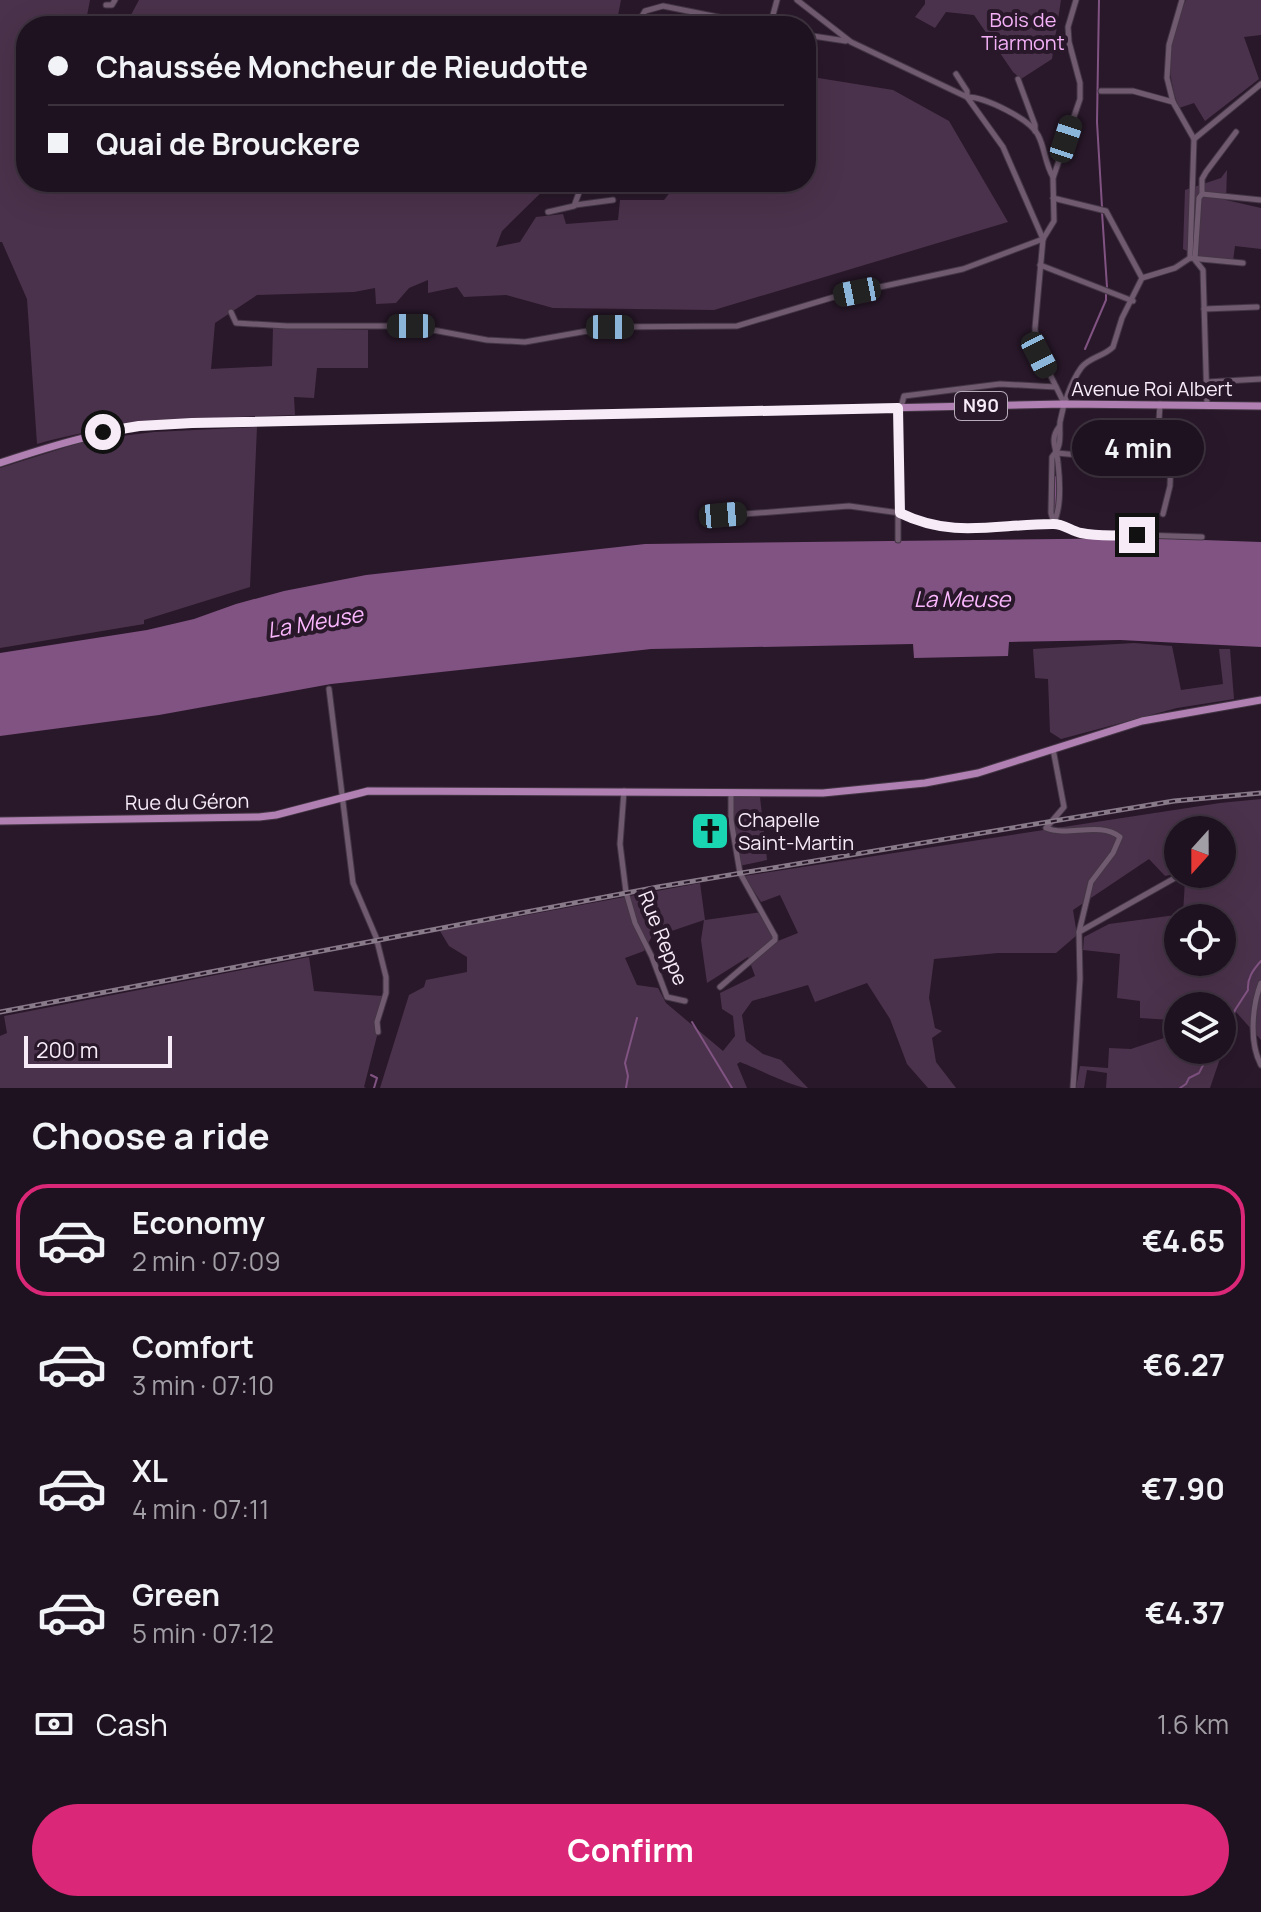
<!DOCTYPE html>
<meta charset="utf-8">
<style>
:root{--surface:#1f1220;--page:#271b29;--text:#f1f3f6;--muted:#a19ea5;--line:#3c323e;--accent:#db2777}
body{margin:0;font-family:Manrope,sans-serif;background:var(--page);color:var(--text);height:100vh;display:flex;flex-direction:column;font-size:30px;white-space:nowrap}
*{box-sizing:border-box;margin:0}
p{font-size:26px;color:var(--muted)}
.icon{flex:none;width:44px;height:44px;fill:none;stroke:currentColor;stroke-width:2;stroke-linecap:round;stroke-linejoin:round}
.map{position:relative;height:1088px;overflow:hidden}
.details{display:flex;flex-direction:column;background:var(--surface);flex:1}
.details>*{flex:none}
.guide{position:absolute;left:16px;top:16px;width:800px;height:176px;border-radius:32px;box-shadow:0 8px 32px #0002,0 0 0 2px var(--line);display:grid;align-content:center;height:176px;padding:0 32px;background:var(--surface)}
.needle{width:52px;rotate:201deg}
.controls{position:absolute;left:1164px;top:816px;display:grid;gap:16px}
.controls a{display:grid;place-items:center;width:72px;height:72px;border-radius:50%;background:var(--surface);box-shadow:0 8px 32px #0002,0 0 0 2px var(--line);font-size:40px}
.scale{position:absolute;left:24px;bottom:20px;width:148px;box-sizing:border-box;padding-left:8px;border:4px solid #f7ebf8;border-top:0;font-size:22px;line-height:28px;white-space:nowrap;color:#f7ebf8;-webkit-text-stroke:6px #29182a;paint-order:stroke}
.end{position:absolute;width:36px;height:36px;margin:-18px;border:10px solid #f7ebf8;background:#111;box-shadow:0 0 0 4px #111}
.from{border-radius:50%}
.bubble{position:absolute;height:56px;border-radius:28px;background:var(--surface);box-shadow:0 8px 32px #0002,0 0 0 2px var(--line);font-size:26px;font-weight:700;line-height:56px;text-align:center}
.car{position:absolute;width:24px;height:48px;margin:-24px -12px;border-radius:10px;box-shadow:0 0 6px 2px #0007;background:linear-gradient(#222 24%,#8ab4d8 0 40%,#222 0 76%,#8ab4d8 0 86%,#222 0)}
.guide b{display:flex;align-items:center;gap:28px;height:76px;font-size:30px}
.guide b+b{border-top:2px solid var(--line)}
.guide i{width:20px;height:20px;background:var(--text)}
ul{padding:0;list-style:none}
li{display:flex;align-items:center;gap:24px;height:112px;margin:0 16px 12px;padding:0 16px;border:4px solid transparent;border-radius:32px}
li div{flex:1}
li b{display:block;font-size:30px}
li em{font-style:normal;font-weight:700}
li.current{border-color:var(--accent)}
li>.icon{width:72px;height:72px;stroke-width:1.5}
h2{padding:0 32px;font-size:36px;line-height:96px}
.pay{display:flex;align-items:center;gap:20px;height:88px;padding:0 32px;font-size:30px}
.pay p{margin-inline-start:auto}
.primary-button{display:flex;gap:16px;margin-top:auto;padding:16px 32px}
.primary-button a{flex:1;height:92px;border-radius:48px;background:var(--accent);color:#fff;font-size:32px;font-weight:700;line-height:92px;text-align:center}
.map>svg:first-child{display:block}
.green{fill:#4b324c;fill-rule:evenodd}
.water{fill:#805382}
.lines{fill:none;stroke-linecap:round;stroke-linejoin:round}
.stream{stroke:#805382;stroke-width:2}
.minor-casing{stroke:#443645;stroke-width:7}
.major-casing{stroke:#443645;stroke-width:9}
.minor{stroke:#705a70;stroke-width:5}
.major{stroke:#b180b3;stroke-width:7}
.rail-casing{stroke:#897a8a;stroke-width:5}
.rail{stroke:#29182a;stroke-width:2;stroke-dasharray:6;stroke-linecap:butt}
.route{stroke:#f7ebf8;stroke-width:10}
.labels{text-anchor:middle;stroke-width:8;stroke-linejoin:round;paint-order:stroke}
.shield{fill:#29182a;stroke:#b9acba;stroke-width:2}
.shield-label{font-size:18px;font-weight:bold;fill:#f7ebf8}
.park-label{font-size:20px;fill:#f4b1f7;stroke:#29182a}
.street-label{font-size:20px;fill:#f7ebf8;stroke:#29182a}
.poi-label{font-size:20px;fill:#f7ebf8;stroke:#29182a;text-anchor:start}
.water-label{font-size:22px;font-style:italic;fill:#fab7fd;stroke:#29182a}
</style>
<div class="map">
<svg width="1261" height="1088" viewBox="0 0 1261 1088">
<rect width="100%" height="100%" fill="#29182a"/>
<g class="green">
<path d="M0,0H90L85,26H26V182H552L502,231L496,247L520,242L536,217L563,214L566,224L618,220L620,200H664L678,182H806V76L893,90L949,121L1008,222L714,310L553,308L506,295L464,297L457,287L428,293V280L409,288L396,303L376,304L375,288L354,292L257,295L215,323L211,369L272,366L273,328L368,330V368H317L314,398L294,397L295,415C208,418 122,420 37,444L27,299L2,242H0Z"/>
<polygon points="139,0 621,0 616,26 125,26"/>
<polygon points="925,0 1061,0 1052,59 1021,79 1013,72 974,15 946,12 935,28 915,17 925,4"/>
<path d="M1186,0H1261V35L1244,37L1259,79L1205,121L1194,103L1179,108C1165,70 1167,36 1186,0Z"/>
<polygon points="1227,170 1226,200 1261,208 1261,249 1235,246 1233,261 1198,257 1183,249 1185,190 1221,178"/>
<polygon points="257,427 250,587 144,620 144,624 0,648 0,468 89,440 154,432"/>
<polygon points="1134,643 1172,646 1181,690 1223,684 1219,649 1230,649 1234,699 1177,708 1061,739 1050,732 1048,679 1035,678 1033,649"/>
<polygon points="731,797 760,797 767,860 739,866 731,820"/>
<path d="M1261,799V1040L1236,1012L1210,1088H1106L1107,1073L1087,1070L1084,1088H1076L1080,1066L1108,1068L1109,1048L1131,1049L1170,1036L1171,1020L1140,1018V1001L1117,998L1120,954L1083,950L1084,937L1109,924L1183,914L1185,880L1174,874L1165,876L1149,859L1073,910L1077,935L1056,953H998L934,959L929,998L935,1028L942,1031L932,1038L936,1062L956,1088H928L907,1064L890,1019L867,983L815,1002L808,985L752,1001L742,1015L746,1041L763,1054L781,1060L808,1088C795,1088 756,1068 740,1062L737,1064L747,1088H380L409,995L424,987L426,980L467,972V957L449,946L440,931L700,883L705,920L762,912L778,941L798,933L780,895L761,902L744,876L1220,803ZM1178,830H1222V874H1178ZM1178,918H1222V962H1178ZM704,920L701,940L707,983L748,957L755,976L720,993L722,1009L733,1016L735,1036L723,1051L666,1003L658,988L637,985L625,958L644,951L651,938ZM1178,1006H1222V1050H1178Z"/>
<polygon points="309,957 314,991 382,996 378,1032 364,1087 366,1088 0,1088 0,1036 7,1033 4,1016"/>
</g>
<polygon class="water" points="1145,538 1261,542 1261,647 1120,640 1009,642 1008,656 914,658 913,644 651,649 331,684 159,715 0,736 0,653 147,630 194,619 236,604 284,591 366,575 645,544"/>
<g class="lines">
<g class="stream">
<polyline points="1099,0 1097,122 1102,207"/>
<polyline points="1102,212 1107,287"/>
<polyline points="1085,349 1106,300 1106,293"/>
<polyline points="1055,512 1056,477"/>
<polyline points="692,1022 732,1088"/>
<path d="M1222,1040L1235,1010L1248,990C1247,978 1253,970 1261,961"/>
<polyline points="371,1075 377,1078 374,1088"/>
<polyline points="626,1088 628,1076 625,1063 637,1018"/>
<polyline points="1180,1088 1186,1084 1189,1078 1199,1073 1211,1050"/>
</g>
<g class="minor-casing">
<g id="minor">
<polyline points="797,0 851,42 967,97 1003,147 1043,239"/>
<polyline points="1182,0 1169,45 1167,78 1173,102 1194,139 1190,258"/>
<polyline points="106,5 112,5 115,0"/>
<polyline points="636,26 645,11 663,6 763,26"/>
<polyline points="728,26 730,18"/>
<polyline points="770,26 777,0"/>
<polyline points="806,35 846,41"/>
<path d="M956,74L967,91V97C985,97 1030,119 1038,135C1045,148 1045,164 1053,177"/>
<polyline points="1018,79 1035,125 1035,131"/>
<polyline points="1101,91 1133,91 1173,102"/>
<polyline points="1194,139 1261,84"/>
<polyline points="656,182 666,182"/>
<polyline points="1202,194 1202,179 1206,172 1236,132"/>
<polyline points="1053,198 1106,211 1142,278"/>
<polyline points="575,205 613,200"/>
<polyline points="548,212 574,206 583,182"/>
<polyline points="1195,259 1199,198 1202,194 1261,200"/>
<polyline points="1195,260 1203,270 1207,405"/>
<polyline points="1040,265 1133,301"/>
<polyline points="1204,309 1257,307"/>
<polyline points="231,312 236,323 287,326 411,326 487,340 525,342 610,327 737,326 834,297 963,269 1043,239"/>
<polyline points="1207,382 1261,379"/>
<polyline points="1064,403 1036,346 1035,328 1043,239 1054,221 1053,178 1080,99 1080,83 1069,42 1068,27 1076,0"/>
<polyline points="901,407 904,396 1000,384 1056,387"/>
<polyline points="898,408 898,540"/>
<polyline points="1057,453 1131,460 1154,458 1157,453 1160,404"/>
<polyline points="1155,458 1194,459"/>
<polyline points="1163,514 1170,486 1171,458"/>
<polyline points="718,516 849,506 900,513 932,526 950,528 988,529 1054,523 1079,533 1202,537"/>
<path d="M1054,522C1062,506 1060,481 1058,463C1057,449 1049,440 1059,427"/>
<path d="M1054,523L1051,513L1052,457C1063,445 1059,436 1060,422C1063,405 1071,382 1081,368C1089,357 1103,357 1113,347L1122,318L1142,278L1175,268L1190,258L1243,263"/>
<polyline points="329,689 353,883 376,937 386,977 386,993 377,1022 378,1032"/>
<path d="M1053,749L1064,807L1046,828C1068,837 1100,821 1120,837L1113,853L1091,882L1079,932"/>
<polyline points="624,791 620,844 626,892 635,923 652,957 667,997 685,1001"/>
<path d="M1261,983C1252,1006 1249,1043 1261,1065"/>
<polyline points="720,987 775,940 775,936 740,873 731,820 731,793"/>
<polyline points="1073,1088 1080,979 1079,932 1182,874"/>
</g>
</g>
<g class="major-casing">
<g id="major">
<path d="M0,463C54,445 107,429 164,424L1064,404L1261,406"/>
<polyline points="0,821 259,817 276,815 368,791 823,793 925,783 978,773 1142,721 1261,700"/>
</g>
</g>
<use href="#minor" class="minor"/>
<use href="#major" class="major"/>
<g class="rail-casing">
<polyline id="rail" points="0,1012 658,887 1174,801 1261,793"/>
</g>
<use href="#rail" class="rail"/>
</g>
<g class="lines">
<path class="route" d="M103,432L139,426L192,423L898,408L900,513C953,539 996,524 1052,524C1063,523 1071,531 1081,533C1099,537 1119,535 1137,535"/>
</g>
<defs>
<g id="church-square" transform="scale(2)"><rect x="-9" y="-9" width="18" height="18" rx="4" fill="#19d5b2" stroke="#29182a"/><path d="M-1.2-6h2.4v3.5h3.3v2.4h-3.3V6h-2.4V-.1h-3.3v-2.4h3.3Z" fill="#111"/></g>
</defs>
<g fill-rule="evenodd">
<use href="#church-square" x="710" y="831"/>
</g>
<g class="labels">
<rect class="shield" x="955" y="392" width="52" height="28" rx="6"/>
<g class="shield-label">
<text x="981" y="412">N90</text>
</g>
<g class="park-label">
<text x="1023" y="27">Bois de<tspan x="1023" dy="23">Tiarmont</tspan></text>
</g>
<g class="street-label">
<text x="1152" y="396">Avenue Roi Albert</text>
<text transform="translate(187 802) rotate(-1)" y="7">Rue du Géron</text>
<text transform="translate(663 938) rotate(68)" y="7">Rue Reppe</text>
</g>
<g class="poi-label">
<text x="738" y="827">Chapelle<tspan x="738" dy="23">Saint-Martin</tspan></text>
</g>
<g class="water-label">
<text x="962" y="607">La Meuse</text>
<text transform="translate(315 622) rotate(-10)" y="8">La Meuse</text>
</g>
</g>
</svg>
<div class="controls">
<a><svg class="needle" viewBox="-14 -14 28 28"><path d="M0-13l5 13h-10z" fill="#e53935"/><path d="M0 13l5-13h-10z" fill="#a19ea5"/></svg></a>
<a><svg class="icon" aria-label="locate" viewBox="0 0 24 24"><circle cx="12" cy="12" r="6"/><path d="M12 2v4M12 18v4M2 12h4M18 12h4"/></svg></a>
<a><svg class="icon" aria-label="layers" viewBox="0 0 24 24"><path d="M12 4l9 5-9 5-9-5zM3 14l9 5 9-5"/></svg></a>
</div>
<div class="scale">200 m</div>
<i class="end from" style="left:103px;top:432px"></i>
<i class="end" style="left:1137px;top:535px"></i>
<div class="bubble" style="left:1072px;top:420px;width:132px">4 min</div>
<i class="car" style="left:1066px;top:139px;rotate:18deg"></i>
<i class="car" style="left:857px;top:292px;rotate:259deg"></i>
<i class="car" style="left:411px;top:326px;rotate:270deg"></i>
<i class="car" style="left:610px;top:327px;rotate:90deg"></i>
<i class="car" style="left:1039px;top:355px;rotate:153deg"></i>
<i class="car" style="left:723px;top:515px;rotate:85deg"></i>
<div class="guide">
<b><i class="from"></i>Chaussée Moncheur de Rieudotte</b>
<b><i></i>Quai de Brouckere</b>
</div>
</div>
<section class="details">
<h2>Choose a ride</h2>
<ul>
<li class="current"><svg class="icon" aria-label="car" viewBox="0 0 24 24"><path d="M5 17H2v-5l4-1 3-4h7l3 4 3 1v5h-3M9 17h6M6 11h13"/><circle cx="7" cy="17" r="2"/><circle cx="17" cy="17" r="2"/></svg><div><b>Economy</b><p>2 min · 07:09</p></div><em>€4.65</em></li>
<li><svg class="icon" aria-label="car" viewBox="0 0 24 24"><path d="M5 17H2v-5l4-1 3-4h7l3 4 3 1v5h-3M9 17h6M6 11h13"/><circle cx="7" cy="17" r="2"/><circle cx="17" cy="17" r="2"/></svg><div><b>Comfort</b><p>3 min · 07:10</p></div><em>€6.27</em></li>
<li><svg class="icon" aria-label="car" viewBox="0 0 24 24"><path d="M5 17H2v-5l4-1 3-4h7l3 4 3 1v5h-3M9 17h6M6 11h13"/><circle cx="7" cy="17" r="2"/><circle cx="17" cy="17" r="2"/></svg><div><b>XL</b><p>4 min · 07:11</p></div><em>€7.90</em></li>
<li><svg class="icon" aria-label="car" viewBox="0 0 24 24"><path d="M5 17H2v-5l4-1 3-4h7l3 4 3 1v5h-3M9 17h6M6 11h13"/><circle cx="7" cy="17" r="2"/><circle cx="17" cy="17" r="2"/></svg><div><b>Green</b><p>5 min · 07:12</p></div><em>€4.37</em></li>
</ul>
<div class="pay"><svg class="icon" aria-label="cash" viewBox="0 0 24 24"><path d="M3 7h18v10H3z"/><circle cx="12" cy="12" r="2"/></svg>Cash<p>1.6 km</p></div>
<div class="primary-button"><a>Confirm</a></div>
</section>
